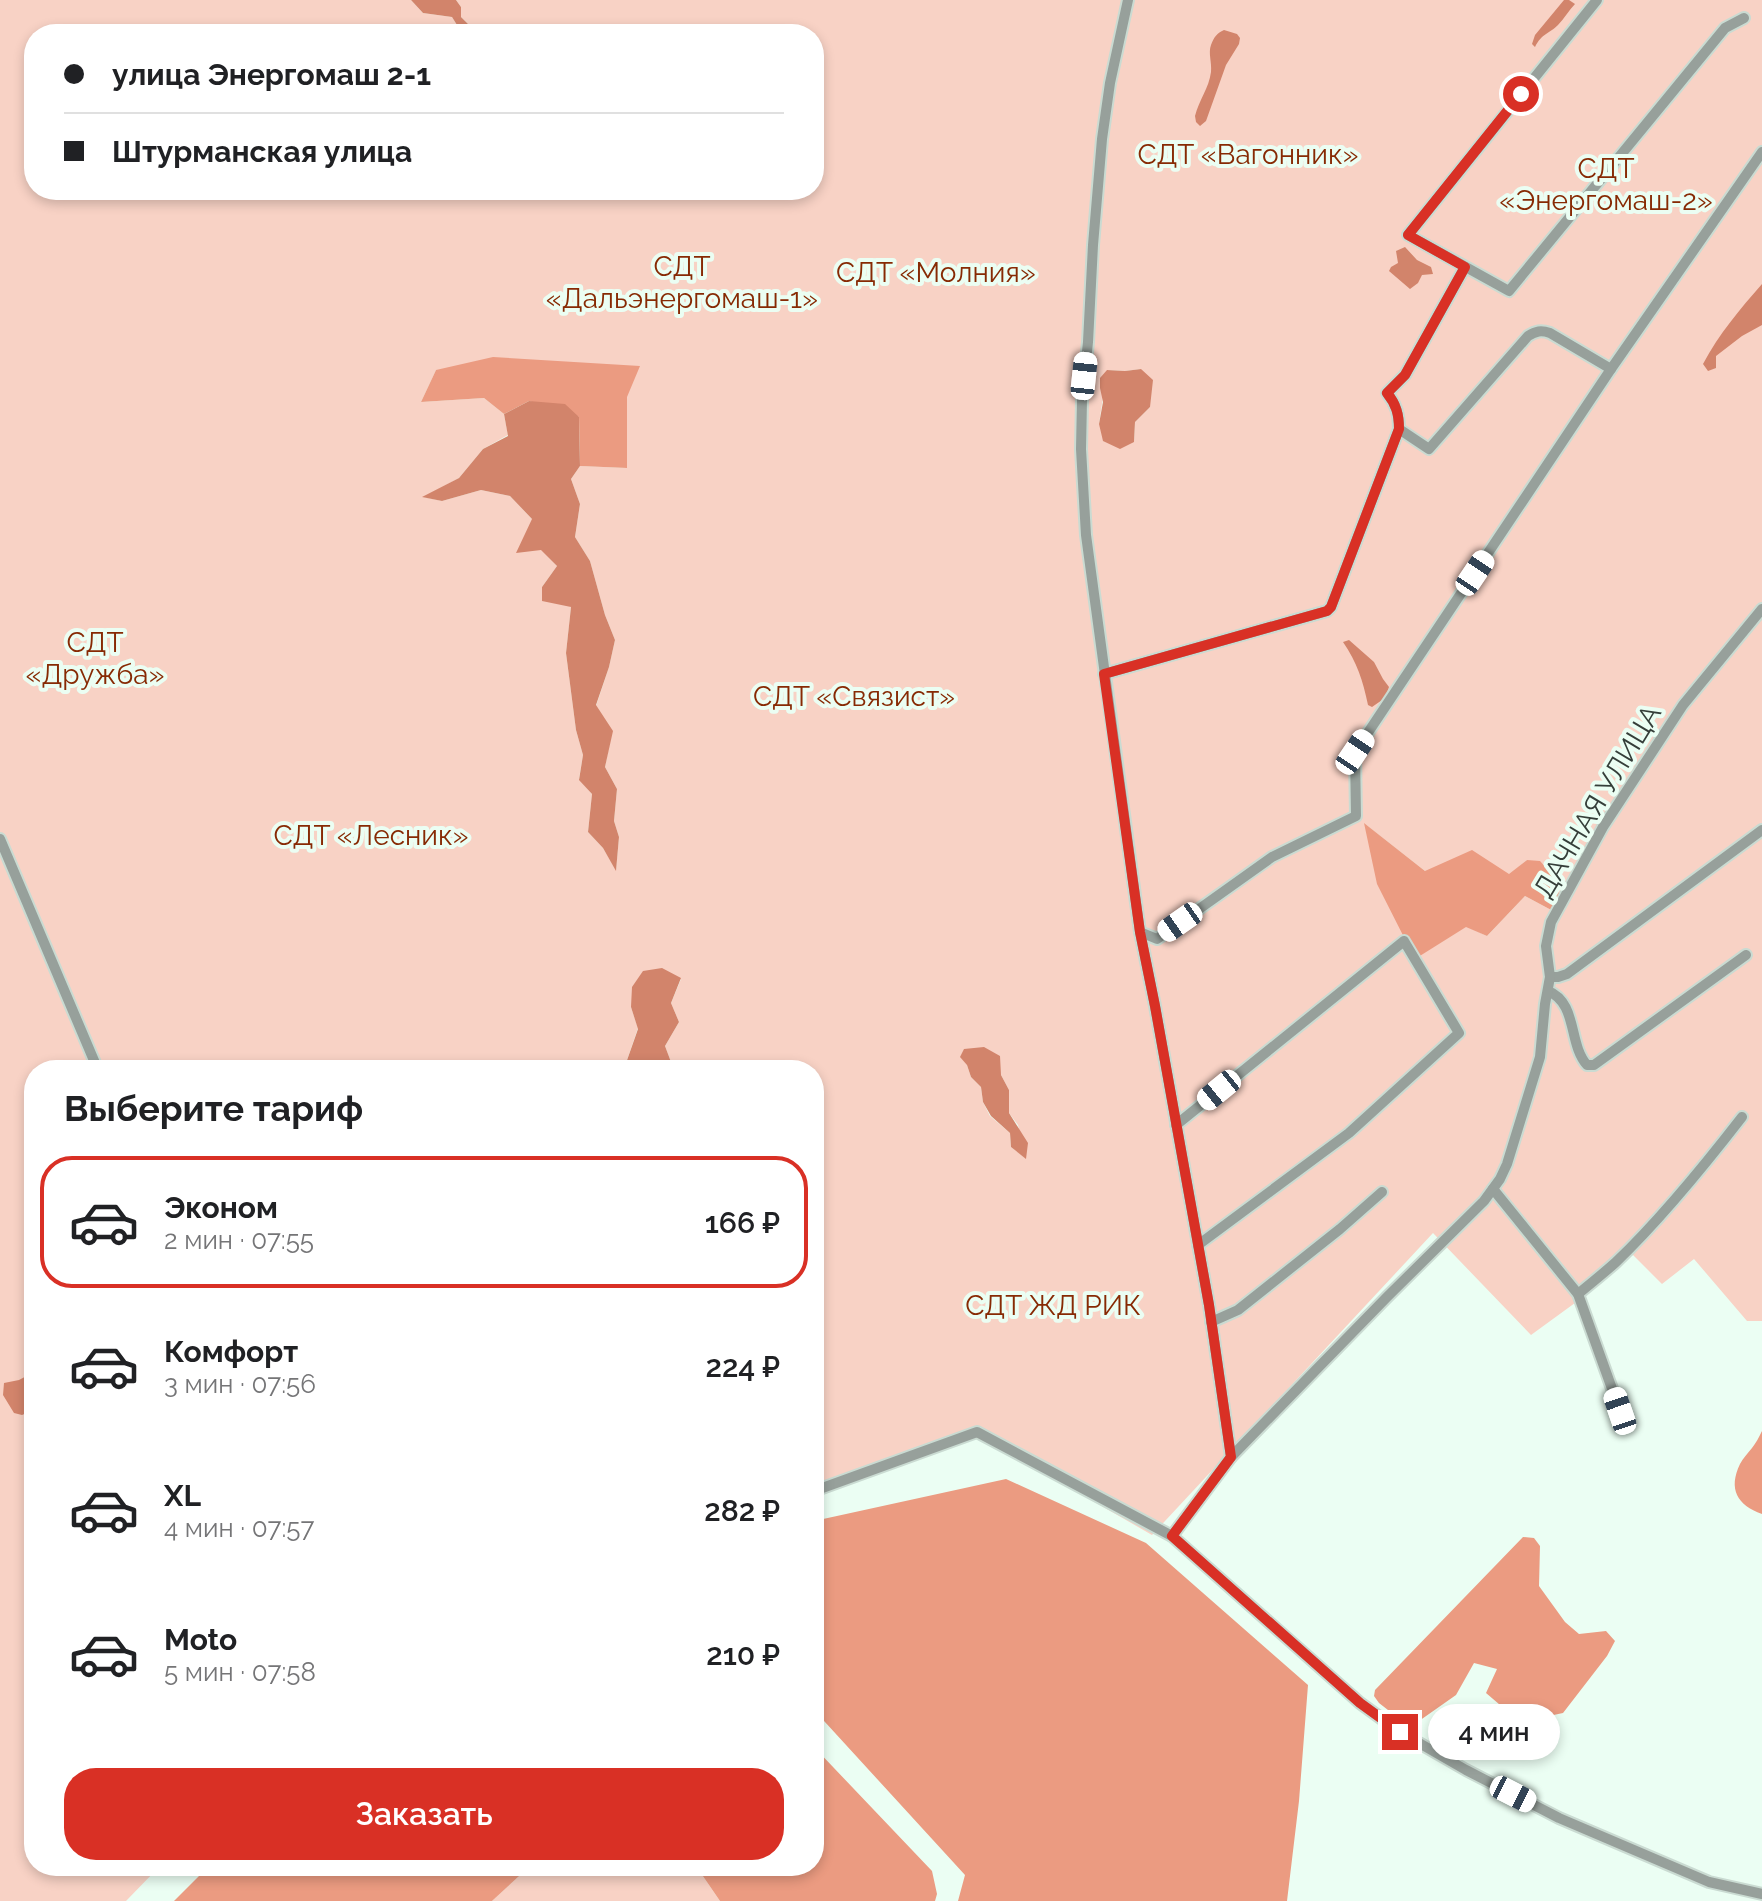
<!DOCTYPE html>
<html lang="ru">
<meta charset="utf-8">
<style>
:root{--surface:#fff;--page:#f2f2f2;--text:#202124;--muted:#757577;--line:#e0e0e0;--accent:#d93025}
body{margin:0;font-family:Raleway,sans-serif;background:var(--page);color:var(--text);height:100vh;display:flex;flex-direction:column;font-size:30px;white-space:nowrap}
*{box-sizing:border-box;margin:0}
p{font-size:26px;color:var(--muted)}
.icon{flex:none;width:44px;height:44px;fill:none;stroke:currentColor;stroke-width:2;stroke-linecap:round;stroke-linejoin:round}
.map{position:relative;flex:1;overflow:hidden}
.details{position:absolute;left:24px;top:1060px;width:800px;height:816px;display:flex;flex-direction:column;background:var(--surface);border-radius:32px;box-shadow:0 4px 12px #0003}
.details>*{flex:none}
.guide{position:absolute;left:24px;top:24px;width:800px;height:176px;border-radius:32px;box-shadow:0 4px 12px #0003;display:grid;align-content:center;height:176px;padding:0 40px;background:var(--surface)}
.end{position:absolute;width:36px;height:36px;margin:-18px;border:10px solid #d93025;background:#fff;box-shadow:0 0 0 4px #fff}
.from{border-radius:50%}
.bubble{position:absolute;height:56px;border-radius:28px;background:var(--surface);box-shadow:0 4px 12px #0003;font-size:26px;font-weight:600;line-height:56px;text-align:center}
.car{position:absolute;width:24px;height:48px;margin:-24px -12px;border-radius:10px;box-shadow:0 0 6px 2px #0007;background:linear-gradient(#fff 24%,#345 0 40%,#fff 0 76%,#345 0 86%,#fff 0)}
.guide b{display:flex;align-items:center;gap:28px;height:76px;font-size:30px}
.guide b+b{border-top:2px solid var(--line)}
.guide i{width:20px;height:20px;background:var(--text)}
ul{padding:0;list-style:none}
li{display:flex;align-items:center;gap:24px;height:132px;margin:0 16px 12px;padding:0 24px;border:4px solid transparent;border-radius:32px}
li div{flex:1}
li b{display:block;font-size:30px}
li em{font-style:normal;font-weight:600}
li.selected{border-color:var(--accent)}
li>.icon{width:72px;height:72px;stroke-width:1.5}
h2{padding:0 40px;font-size:36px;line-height:96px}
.cta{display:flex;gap:16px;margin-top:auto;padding:16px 40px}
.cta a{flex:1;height:92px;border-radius:32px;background:var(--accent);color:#fff;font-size:32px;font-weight:600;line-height:92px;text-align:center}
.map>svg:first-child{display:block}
.green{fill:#f8d2c5;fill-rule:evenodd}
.forest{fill:#eb9b81}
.water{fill:#d2846b}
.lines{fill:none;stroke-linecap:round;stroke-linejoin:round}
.minor-casing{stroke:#cadbd2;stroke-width:14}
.minor{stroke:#97a09b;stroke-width:10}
.route{stroke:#d93025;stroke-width:10}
.labels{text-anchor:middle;stroke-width:8;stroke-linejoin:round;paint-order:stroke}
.park-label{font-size:28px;fill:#872a04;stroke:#ebfef3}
.street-label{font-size:28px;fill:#353e39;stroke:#ebfef3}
</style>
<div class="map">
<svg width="1762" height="1901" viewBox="0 0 1762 1901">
<rect width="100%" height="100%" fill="#ebfef3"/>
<g class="green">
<path d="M0,0H411L423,13L452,17L457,25L459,34H34V190H814V34H478L461,17V7L456,0H1762V1321H1747L1694,1259L1662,1284L1632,1254L1590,1292L1531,1335L1433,1233L1152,1535L980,1436L814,1494V1070H674L665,1046L679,1022L671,1003L681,979L631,1007L638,1028L625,1066L606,1070H34V1866H160L126,1901H0ZM1141,369L1150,407L1135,422L1134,442L1099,424L1107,370L1125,371ZM436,370L627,397V468L580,466L571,479L580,504L575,537L590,561L605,615L615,640L609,667L596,706L612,731L605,767L617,789L614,821L619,837L616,870L603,848L588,832L592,794L579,779L583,755L576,730L566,653L571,607L542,587L557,566L542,550L532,519L510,496L481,490L442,501L424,497L459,478L483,449L508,435L504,414L484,398L421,402ZM1365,824L1425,871L1509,875L1527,860L1553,911L1525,896L1487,936L1466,926ZM967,1065L1001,1075L1009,1090V1113L1018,1125L1026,1158L1011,1147L1010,1133L990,1116L983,1102L981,1087L971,1077Z"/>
<polygon points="530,1866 696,1866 720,1901 492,1901"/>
</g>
<g class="forest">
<polygon points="493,357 640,366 627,397 627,468 580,466 579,417 529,401 504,414 484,398 421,402 436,370"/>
<path d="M1364,823L1425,871L1472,850L1509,874L1527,860L1540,861C1555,878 1566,889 1553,911L1525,896L1487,936L1466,927L1415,959L1377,884Z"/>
<path d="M1762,1431V1514C1737,1505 1728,1489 1740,1464C1743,1458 1748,1453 1752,1448C1756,1443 1759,1437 1762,1431Z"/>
<polygon points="1006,1479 1146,1543 1308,1685 1299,1801 1287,1901 958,1901 965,1875 814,1710 814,1521"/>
<polygon points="1523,1537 1534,1538 1540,1546 1539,1586 1565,1622 1579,1634 1606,1631 1615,1641 1607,1656 1563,1713 1520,1722 1486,1693 1497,1669 1474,1663 1456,1695 1419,1721 1408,1723 1397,1717 1379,1703 1374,1696 1375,1690"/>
<polygon points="814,1747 932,1871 937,1894 935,1901 720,1901 696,1866 814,1866"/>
<polygon points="209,1866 530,1866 492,1901 174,1901"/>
</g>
<g class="water">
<polygon points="411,0 456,0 461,7 461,17 478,34 459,34 457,25 452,17 423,13"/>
<path d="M1564,0H1569L1575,4C1569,10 1564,19 1558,25C1549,34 1542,33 1535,47L1532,44L1535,35Z"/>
<path d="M1224,30L1237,34L1240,38L1239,44L1226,65L1206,121L1200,126L1196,122L1195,116C1199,100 1209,88 1211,72C1212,62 1208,53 1211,45C1214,37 1217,33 1224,30Z"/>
<polygon points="1405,247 1417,260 1431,267 1433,274 1422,275 1418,283 1410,289 1389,271 1391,267 1398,263 1396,251"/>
<path d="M1762,284V325L1742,336L1716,356V368L1708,371L1703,364C1719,334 1740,309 1762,284Z"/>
<polygon points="1141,369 1153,380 1150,407 1135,422 1134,442 1120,449 1103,441 1099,424 1103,402 1100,388 1100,378 1107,370 1125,371"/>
<polygon points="529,401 565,404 579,417 580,466 571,479 580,504 575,537 590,561 605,615 615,640 609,667 596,705 613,731 605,767 617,789 614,821 619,837 616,871 603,848 588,832 592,794 579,780 583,755 576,730 566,653 571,607 542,601 542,587 557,566 541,550 516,553 532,519 510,496 481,490 442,501 422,497 459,478 483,449 508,436 504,414"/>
<path d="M1349,640L1374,662L1383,679L1389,687L1385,698L1372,707L1368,705C1363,681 1357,662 1343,642Z"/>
<polygon points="662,968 681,978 671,1003 679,1022 665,1046 674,1070 606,1070 625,1066 638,1029 631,1007 632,987 643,971"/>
<polygon points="984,1047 1000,1056 1001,1075 1009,1090 1009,1113 1028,1143 1026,1159 1011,1147 1010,1133 991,1116 983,1102 981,1087 971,1077 967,1065 960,1057 964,1049"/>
<polygon points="34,1372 34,1410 22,1415 14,1413 3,1395 4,1383 19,1380"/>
</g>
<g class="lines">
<g class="minor-casing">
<g id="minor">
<polyline points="1128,0 1110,83 1102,139 1093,245 1088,342 1082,400 1081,449 1086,535 1140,932 1155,1006 1209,1305 1231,1457 1172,1536"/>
<polyline points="1597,0 1408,235 1509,291 1725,28 1744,18"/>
<path d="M1399,429L1429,449L1528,336C1536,331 1541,330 1550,333L1611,369"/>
<path d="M1104,674L1327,611L1331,607L1399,429C1399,414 1396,404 1387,393L1405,375L1465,267"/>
<polyline points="0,839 98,1070"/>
<polyline points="1140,932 1157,939 1272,857 1356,816 1355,752 1611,369 1762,152"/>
<polyline points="1550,977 1558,977 1567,974 1762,830"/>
<path d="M1548,991C1578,1003 1568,1044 1587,1065H1594L1746,955"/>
<polyline points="1176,1125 1404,941 1459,1033 1349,1133 1198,1245"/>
<polyline points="1493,1189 1578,1294 1620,1411"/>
<path d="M1578,1294C1591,1283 1604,1273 1616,1262C1661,1219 1704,1166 1742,1117"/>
<polyline points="1211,1322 1238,1310 1340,1229 1382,1192"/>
<polyline points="1231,1457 1387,1297 1484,1201 1500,1179 1507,1164 1540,1057 1545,1004 1550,977 1546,946 1551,922 1603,827 1683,705 1762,609"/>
<polyline points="814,1491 977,1432 1172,1536 1360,1703 1400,1732 1466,1770 1559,1818 1709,1882 1762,1894"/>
</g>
</g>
<use href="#minor" class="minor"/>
</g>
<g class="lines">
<path class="route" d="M1400,1732L1360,1703L1172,1536L1231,1457L1209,1305L1155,1006L1140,932L1104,674L1327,611L1331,607L1399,429C1399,414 1396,404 1387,393L1405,375L1465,267L1408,235L1521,94"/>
</g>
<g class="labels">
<g class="park-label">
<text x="1248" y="164">СДТ «Вагонник»</text>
<text x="1606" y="178">СДТ<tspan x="1606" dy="32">«Энергомаш-2»</tspan></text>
<text x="682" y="276">СДТ<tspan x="682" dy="32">«Дальэнергомаш-1»</tspan></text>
<text x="936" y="282">СДТ «Молния»</text>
<text x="95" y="652">СДТ<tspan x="95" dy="32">«Дружба»</tspan></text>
<text x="854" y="706">СДТ «Связист»</text>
<text x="371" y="845">СДТ «Лесник»</text>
<text x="1053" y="1315">СДТ ЖД РИК</text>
</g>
<g class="street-label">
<text transform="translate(1597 801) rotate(-59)" y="10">ДАЧНАЯ УЛИЦА</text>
</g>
</g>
</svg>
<i class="end from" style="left:1521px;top:94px"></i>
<i class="end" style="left:1400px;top:1732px"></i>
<div class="bubble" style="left:1428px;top:1704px;width:132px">4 мин</div>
<i class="car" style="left:1084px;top:376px;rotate:6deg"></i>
<i class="car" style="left:1475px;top:573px;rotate:34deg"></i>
<i class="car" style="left:1355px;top:752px;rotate:34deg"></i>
<i class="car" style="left:1180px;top:922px;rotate:235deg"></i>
<i class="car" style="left:1219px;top:1090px;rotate:231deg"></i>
<i class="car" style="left:1620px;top:1411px;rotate:341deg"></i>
<i class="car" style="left:1513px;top:1794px;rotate:117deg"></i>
<div class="guide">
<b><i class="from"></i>улица Энергомаш 2-1</b>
<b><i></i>Штурманская улица</b>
</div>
<section class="details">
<h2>Выберите тариф</h2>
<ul>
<li class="selected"><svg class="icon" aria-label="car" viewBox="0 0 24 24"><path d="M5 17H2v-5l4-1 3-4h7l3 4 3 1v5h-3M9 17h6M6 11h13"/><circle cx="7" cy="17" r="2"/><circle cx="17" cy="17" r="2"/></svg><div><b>Эконом</b><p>2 мин · 07:55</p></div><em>166 ₽</em></li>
<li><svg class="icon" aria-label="car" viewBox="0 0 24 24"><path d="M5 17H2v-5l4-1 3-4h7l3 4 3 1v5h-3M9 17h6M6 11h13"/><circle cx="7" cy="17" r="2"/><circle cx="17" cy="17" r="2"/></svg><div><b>Комфорт</b><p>3 мин · 07:56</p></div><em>224 ₽</em></li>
<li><svg class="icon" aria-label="car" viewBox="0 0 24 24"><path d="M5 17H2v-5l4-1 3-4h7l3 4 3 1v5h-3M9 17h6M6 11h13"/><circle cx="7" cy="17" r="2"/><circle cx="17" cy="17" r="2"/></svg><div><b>XL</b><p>4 мин · 07:57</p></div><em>282 ₽</em></li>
<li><svg class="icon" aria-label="car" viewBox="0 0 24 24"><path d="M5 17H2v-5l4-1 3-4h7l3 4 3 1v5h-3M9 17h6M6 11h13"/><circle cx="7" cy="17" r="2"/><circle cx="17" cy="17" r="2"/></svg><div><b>Moto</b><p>5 мин · 07:58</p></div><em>210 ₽</em></li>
</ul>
<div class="cta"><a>Заказать</a></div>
</section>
</div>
